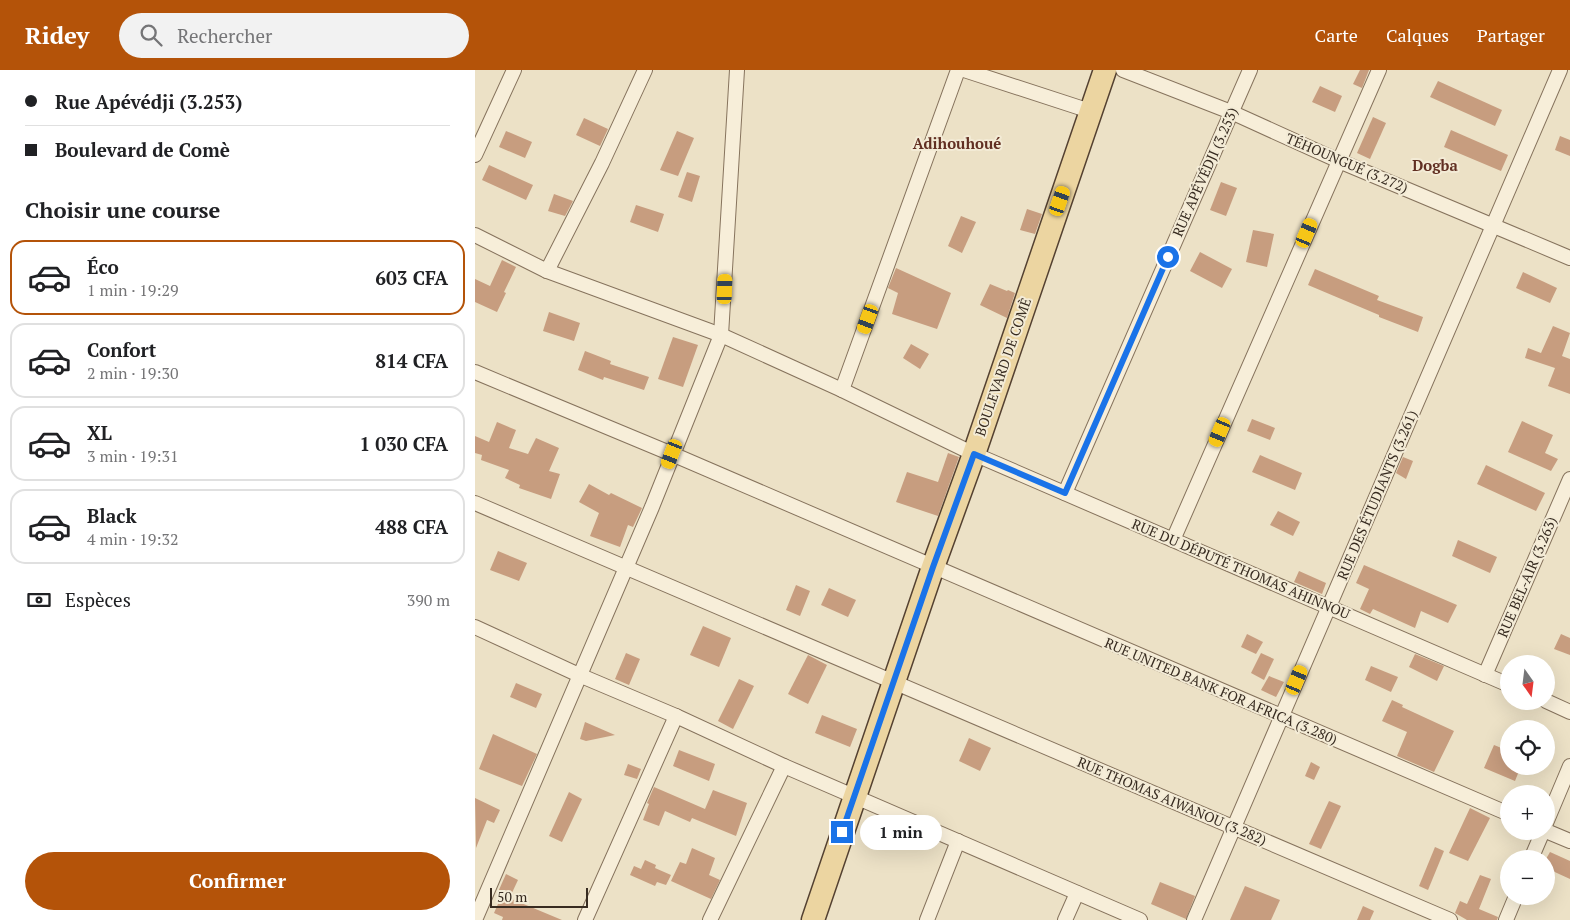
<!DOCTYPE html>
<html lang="fr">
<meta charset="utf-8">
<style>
:root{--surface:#fff;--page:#f2f2f2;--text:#202124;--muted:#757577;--line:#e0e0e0;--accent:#b45309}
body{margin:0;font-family:"PT Serif",serif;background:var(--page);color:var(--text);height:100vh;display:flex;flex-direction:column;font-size:19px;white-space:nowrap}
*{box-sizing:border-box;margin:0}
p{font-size:16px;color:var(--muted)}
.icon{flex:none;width:28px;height:28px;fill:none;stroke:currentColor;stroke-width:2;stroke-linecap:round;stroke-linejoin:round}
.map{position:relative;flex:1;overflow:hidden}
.side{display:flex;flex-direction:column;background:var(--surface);width:475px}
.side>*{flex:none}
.top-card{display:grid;align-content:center;height:110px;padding:0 25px;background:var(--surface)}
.needle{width:32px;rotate:166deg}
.buttons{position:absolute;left:1025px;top:585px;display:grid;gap:10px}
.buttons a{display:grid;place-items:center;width:55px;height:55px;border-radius:50%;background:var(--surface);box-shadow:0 5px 20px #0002;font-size:25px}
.scale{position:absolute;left:15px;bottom:12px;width:98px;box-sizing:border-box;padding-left:5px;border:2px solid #372b20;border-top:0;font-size:14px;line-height:18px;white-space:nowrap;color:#372b20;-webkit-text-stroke:4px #f3ebd6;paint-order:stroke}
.end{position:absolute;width:22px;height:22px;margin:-11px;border:6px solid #1a73e8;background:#fff;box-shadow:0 0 0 2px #fff}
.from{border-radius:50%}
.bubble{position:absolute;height:35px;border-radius:18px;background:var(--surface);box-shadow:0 5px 20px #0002;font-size:16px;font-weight:800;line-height:35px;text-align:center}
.car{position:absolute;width:15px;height:30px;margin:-15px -8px;border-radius:6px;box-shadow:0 0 4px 1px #0007;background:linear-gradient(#f5c518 24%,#345 0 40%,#f5c518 0 76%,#345 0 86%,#f5c518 0)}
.top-card b{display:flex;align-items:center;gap:18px;height:48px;font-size:19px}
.top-card b+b{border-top:1px solid var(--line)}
.top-card i{width:12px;height:12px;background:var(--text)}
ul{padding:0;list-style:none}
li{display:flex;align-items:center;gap:15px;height:75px;margin:0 10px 8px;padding:0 15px;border:2px solid var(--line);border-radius:15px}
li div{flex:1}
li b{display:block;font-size:19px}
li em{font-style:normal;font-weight:800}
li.current{border-color:var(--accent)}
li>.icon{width:45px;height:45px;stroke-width:1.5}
h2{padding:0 25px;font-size:22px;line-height:60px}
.pay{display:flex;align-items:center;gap:12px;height:55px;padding:0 25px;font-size:19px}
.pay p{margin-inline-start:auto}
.primary-button{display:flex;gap:10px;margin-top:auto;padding:10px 25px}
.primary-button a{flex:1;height:58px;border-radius:30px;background:var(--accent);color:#fff;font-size:20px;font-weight:800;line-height:58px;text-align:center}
header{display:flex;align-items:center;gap:30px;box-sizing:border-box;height:70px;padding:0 25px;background:var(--accent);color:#fff}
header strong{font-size:24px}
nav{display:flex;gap:28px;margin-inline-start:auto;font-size:18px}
.search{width:350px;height:45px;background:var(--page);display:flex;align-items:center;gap:12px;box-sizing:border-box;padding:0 18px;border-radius:28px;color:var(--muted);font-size:19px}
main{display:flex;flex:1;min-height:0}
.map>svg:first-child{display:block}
.building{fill:#c79d7f}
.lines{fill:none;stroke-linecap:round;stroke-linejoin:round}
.street-casing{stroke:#86735d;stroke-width:16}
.primary-casing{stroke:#544131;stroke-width:25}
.street{stroke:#f7eed9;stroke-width:14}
.primary{stroke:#ecd5a1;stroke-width:22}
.route{stroke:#1a73e8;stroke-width:6}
.labels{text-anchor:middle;stroke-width:4;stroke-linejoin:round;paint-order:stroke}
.street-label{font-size:14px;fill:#372b20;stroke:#f3ebd6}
.neighbourhood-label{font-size:15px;font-weight:bold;fill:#612f22;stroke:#f3ebd6}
</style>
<header>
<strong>Ridey</strong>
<div class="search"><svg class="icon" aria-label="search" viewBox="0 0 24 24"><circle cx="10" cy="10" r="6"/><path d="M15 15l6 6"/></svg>Rechercher</div>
<nav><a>Carte</a><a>Calques</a><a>Partager</a></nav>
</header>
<main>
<section class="side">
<div class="top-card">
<b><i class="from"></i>Rue Apévédji (3.253)</b>
<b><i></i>Boulevard de Comè</b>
</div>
<h2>Choisir une course</h2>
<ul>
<li class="current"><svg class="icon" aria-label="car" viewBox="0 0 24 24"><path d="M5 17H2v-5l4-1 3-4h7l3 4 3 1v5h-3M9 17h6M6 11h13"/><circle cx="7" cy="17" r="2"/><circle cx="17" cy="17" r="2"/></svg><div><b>Éco</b><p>1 min · 19:29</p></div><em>603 CFA</em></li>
<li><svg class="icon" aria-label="car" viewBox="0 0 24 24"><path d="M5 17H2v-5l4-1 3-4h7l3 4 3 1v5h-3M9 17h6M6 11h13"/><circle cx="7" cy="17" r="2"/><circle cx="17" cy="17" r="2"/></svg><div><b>Confort</b><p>2 min · 19:30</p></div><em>814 CFA</em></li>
<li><svg class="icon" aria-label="car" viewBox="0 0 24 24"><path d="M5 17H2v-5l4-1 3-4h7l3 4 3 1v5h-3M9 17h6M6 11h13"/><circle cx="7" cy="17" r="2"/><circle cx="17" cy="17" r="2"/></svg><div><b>XL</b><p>3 min · 19:31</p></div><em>1 030 CFA</em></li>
<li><svg class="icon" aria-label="car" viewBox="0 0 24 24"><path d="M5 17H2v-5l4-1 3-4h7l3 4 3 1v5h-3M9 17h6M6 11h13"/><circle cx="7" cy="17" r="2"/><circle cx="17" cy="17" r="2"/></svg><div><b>Black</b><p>4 min · 19:32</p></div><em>488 CFA</em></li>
</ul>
<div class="pay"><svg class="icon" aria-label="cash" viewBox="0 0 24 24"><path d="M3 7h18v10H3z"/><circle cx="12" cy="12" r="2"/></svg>Espèces<p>390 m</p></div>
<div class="primary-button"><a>Confirmer</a></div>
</section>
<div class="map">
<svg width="1095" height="850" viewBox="0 0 1095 850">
<rect width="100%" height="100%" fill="#ece1c6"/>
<g class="building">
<polygon points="885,0 894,0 887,18 878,14"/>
<polygon points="963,11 1027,40 1020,56 955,27"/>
<polygon points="845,16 867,26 860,42 837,32"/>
<polygon points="898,47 911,53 895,89 882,83"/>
<polygon points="109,48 133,59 125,76 101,65"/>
<polygon points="976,60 1033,85 1026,101 969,77"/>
<polygon points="31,61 57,72 50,88 24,77"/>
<polygon points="202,61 219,68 203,106 185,100"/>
<polygon points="1085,66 1095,70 1095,86 1080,80"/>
<polygon points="14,95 58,115 51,130 7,110"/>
<polygon points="212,102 225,106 217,132 203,127"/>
<polygon points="746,112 762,118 751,146 735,140"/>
<polygon points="79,124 98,131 90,146 73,141"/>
<polygon points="161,135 189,144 183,162 155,152"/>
<polygon points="552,139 567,144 560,164 545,160"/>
<polygon points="486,146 501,152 487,183 473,176"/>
<polygon points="778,160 799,164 792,197 771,192"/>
<polygon points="725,182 757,199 747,218 715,201"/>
<polygon points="27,190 41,197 29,222 31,223 22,242 0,232 0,209 15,216"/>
<polygon points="421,198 476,223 462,259 417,244 423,223 413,218"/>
<polygon points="840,199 904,226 902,230 948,247 943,262 904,247 904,245 833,215"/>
<polygon points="1048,202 1082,218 1075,233 1041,218"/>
<polygon points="515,214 532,221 533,220 540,223 532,248 505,235"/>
<polygon points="74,242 105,253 99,271 68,261"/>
<polygon points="1078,256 1095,263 1087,286 1095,289 1095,324 1073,316 1080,298 1050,288 1053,278 1066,283"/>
<polygon points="198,267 223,275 208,317 183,309"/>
<polygon points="436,274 454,284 445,299 428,288"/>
<polygon points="110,281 136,291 135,294 174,307 169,320 129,307 128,310 103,300"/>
<polygon points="777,349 800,358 795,370 772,361"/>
<polygon points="1047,351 1078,365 1070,383 1083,389 1076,401 1033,382"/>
<polygon points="22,352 41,360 34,378 53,384 61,368 84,378 74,401 85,404 76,429 44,418 45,415 30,408 34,400 6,390 7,385 0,383 0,366 14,372"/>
<polygon points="473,383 484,387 463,446 421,432 432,402 463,412"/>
<polygon points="785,385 827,403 820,420 777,402"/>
<polygon points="928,387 938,391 931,409 921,403"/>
<polygon points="1011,395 1070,423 1061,441 1002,414"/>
<polygon points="114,414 134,425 136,423 167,438 158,457 153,455 145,477 115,466 124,443 104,432"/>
<polygon points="803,441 825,452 818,466 795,455"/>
<polygon points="983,470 1022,487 1015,503 977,486"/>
<polygon points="23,481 52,493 44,511 15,500"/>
<polygon points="889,495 982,535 973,553 946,541 940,558 898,539 895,544 885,539 894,519 881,513"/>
<polygon points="824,501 851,513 847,524 819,512"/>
<polygon points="321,515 335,521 325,546 311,540"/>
<polygon points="354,518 381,530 373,547 346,535"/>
<polygon points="228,556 256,568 244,597 215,585"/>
<polygon points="772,564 788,572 781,584 766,577"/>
<polygon points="1086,564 1095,568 1095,585 1079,579"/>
<polygon points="151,583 165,589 154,615 140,609"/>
<polygon points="786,583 799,589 789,610 776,603"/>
<polygon points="940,584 969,596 962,611 934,597"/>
<polygon points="333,585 352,595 333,634 313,624"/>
<polygon points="896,596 923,607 916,622 890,610"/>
<polygon points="794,606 809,612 801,627 786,620"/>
<polygon points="264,609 279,616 258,659 243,651"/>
<polygon points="41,613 67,624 61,638 35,627"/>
<polygon points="917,630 928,635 927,637 979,661 959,702 922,686 932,662 907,651"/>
<polygon points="347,645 382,659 375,677 340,663"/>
<polygon points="110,652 140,665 111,671 105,669"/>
<polygon points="18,664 62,684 47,716 4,699"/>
<polygon points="494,668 516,678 505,701 484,691"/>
<polygon points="1019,675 1034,681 1034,697 1044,701 1040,711 1009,698"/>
<polygon points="204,680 240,694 234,711 198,696"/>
<polygon points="836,692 845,697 839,710 830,706"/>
<polygon points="153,694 166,699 162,709 149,705"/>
<polygon points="179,717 230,739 238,720 272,733 261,766 217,748 215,752 190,741 184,756 168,750 174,734 172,733"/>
<polygon points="94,722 107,729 87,772 74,766"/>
<polygon points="0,728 25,740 19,753 12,750 1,778"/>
<polygon points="854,731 866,736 846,779 834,774"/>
<polygon points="995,738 1015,748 993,791 974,783"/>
<polygon points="960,777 969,781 953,820 944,816"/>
<polygon points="217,778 240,788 234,805 245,810 236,829 196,811 205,792 211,794"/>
<polygon points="1075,782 1095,791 1095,809 1071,798 1071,789"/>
<polygon points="170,790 181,795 180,798 196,805 191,815 182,812 180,816 155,805 159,796 166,799"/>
<polygon points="31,804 43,810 35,827 23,822"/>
<polygon points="1005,805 1016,809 1004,839 1023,847 1022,850 992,850 980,843 985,831 992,834"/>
<polygon points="685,812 720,826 711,849 676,834"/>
<polygon points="770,816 805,830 796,850 755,850"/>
<polygon points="27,825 87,850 27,850 28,847 19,843"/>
<polygon points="888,836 899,841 895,850 882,850"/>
</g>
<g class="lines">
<g class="street-casing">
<g id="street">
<polyline points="489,0 615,41"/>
<polyline points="648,0 756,42 864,91 1095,188"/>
<polyline points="0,85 39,0"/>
<polyline points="0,165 72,201 246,265 367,320 499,384 1034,615"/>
<polyline points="72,201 127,93 170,0"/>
<polyline points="0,302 197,384 1034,744"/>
<polyline points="367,320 483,0"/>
<polyline points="590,423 775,0"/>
<polyline points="0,433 975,850"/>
<polyline points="698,470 904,0"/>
<polyline points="0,557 104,605 201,646 309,696 665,850"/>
<polyline points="1010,605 1095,409"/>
<polyline points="1071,631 1095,642"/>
<polyline points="1071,753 1095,696"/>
<polyline points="1071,761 1095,771"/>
<polyline points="1056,789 1068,761"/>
<polyline points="0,850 177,437 246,265 262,0"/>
<polyline points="110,850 201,646"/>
<polyline points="235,850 309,696"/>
<polyline points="452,850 483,771"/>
<polyline points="590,850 602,823"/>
<polyline points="719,850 1085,0"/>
<polyline points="1031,850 1041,826"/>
</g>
</g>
<g class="primary-casing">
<polyline id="primary" points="338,850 458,497 499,384 630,0"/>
</g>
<use href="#street" class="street"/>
<use href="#primary" class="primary"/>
</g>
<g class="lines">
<polyline class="route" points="367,762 458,497 499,384 590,423 693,187"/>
</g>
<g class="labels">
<g class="street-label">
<text transform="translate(872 93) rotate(23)" y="5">TÉHOUNGUÉ (3.272)</text>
<text transform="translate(730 102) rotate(-66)" y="5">RUE APÉVÉDJI (3.253)</text>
<text transform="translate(528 297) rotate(-71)" y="5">BOULEVARD DE COMÈ</text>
<text transform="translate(902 425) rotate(-67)" y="5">RUE DES ÉTUDIANTS (3.261)</text>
<text transform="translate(766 499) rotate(23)" y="5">RUE DU DÉPUTÉ THOMAS AHINNOU</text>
<text transform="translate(1052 507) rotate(-67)" y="5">RUE BEL-AIR (3.263)</text>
<text transform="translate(746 621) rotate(23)" y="5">RUE UNITED BANK FOR AFRICA (3.280)</text>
<text transform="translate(697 731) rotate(23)" y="5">RUE THOMAS AIWANOU (3.282)</text>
</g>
<g class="neighbourhood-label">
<text x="482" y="79">Adihouhoué</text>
<text x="960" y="101">Dogba</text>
</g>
</g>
</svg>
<div class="buttons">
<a><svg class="needle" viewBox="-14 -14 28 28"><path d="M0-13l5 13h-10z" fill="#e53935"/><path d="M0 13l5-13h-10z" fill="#757577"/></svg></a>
<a><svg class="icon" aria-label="locate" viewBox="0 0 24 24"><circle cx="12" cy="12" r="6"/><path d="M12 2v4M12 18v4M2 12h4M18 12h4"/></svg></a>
<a>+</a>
<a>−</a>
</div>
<div class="scale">50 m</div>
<i class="end from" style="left:693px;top:187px"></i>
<i class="end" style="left:367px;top:762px"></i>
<div class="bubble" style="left:385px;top:745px;width:82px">1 min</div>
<i class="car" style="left:585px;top:131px;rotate:19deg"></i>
<i class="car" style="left:832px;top:163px;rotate:23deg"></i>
<i class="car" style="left:250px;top:219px;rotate:2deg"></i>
<i class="car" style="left:393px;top:249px;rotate:200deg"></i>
<i class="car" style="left:745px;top:362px;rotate:203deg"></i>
<i class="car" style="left:197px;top:384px;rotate:201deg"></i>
<i class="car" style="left:822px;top:610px;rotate:23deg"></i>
</div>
</main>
